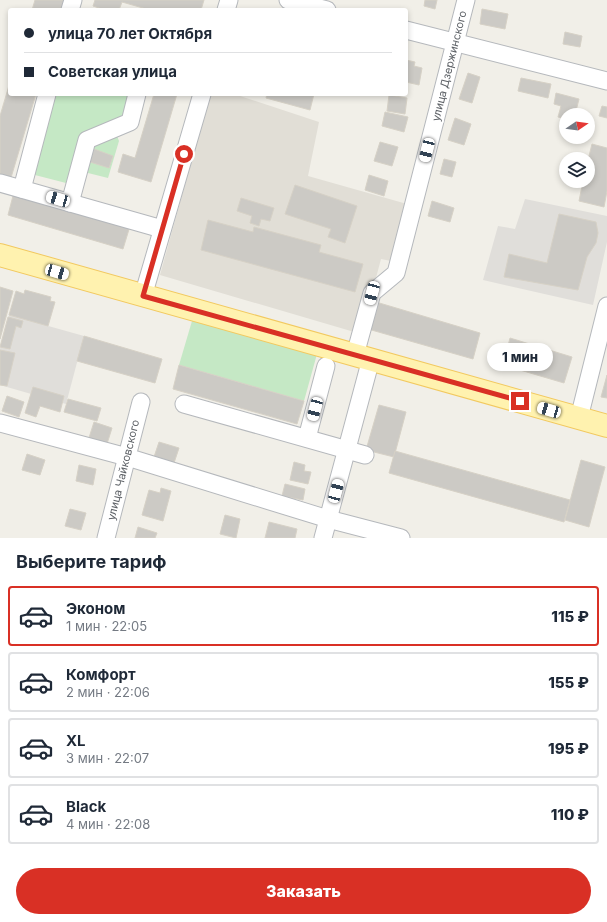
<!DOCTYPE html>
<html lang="ru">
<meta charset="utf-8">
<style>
:root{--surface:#fff;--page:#f2f2f3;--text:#1f2937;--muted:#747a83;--line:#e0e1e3;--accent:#d93025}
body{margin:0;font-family:Inter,sans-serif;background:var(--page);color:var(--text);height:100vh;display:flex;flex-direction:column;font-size:15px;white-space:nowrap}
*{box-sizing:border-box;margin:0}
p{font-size:13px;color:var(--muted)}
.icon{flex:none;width:22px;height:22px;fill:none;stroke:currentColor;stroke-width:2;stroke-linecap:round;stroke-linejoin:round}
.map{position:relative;height:538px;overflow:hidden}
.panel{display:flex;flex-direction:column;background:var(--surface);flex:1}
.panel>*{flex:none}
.banner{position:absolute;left:8px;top:8px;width:400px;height:88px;border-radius:4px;box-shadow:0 2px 6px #0003;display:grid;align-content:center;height:88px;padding:0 16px;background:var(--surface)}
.needle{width:26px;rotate:77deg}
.buttons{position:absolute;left:559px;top:108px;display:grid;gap:8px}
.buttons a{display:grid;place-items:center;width:36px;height:36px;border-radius:50%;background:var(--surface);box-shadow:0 2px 6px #0003;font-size:20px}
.end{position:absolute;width:18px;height:18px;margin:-9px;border:5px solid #d93025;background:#fff;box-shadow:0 0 0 2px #fff}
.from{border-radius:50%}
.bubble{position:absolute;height:28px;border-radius:14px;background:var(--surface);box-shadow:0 2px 6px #0003;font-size:13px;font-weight:800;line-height:28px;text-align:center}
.car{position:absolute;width:12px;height:24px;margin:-12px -6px;border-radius:5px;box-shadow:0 0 3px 1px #0007;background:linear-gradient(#fff 24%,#345 0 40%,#fff 0 76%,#345 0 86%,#fff 0)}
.banner b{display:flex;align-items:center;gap:14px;height:38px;font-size:15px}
.banner b+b{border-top:1px solid var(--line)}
.banner i{width:10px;height:10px;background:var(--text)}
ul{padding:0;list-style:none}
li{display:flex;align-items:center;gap:12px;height:60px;margin:0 8px 6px;padding:0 8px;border:2px solid var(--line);border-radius:4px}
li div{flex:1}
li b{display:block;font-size:15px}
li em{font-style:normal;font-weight:800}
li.selected{border-color:var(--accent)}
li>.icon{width:36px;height:36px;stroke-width:1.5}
h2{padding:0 16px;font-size:18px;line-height:48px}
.primary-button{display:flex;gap:8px;margin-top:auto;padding:8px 16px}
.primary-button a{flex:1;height:46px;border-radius:24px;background:var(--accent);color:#fff;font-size:16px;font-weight:800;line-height:46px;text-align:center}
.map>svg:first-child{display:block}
.industrial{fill:#e0deda}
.education{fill:#e1ded6}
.green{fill:#c5e8c5}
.building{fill:#cccac5;stroke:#d6d1c6}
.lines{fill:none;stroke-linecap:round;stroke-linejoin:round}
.minor-casing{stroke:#b5b8bc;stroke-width:19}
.major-casing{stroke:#f2c960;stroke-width:24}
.minor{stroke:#fff;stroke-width:17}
.major{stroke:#fff2af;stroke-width:22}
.route{stroke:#d93025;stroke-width:5}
.labels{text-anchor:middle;stroke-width:4;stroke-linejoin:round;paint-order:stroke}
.street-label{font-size:11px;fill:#5f6368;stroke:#fff}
</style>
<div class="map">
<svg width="607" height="538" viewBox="0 0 607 538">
<rect width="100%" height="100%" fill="#f1efe8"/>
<g class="industrial">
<polygon points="525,199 607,216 607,242 593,305 483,280 498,226 515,229"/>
<polygon points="9,315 84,336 66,404 0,385 0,349"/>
</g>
<polygon class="education" points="210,94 234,94 319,122 308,176 407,204 391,261 381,259 361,334 160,275"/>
<g class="green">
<polygon points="54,94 130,94 124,117 80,138 66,183 31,174"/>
<polygon points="117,136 119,141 108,178 84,172 90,145"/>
<polygon points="192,321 317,354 304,401 179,365"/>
</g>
<g class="building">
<polygon points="35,0 64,0 61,10 32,10"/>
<polygon points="95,0 204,0 201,10 150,10 122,2 119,10 105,10 93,6"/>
<polygon points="425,0 437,0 435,9 424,6"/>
<polygon points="482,9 508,14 505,29 480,24"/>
<polygon points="565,32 582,36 580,47 563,44"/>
<polygon points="406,60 415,62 414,66 422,68 419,85 406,82"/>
<polygon points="468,73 480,77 472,103 459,99"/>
<polygon points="521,78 551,84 548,98 518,91"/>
<polygon points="10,82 10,94 36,94 10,181 0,179 0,116"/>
<polygon points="556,93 579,99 575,115 566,115 566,119 558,117 561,106 554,104"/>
<polygon points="154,94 177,94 151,182 118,172 123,154 135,158"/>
<polygon points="267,94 314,94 310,110 266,98"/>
<polygon points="389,95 407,98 405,114 387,111"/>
<polygon points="602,106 607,107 607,118 599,116"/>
<polygon points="385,112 408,117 404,132 382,126"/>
<polygon points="455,118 471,124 464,145 448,140"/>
<polygon points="380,142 398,147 392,166 374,161"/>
<polygon points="592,144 607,148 607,191 604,207 579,201 583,181 588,181 588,160"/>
<polygon points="94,149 113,156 109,168 90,162"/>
<polygon points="444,159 456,162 452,177 440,174"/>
<polygon points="369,175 388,181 384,196 365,190"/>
<polygon points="295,185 357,206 345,243 328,237 331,229 285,214"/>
<polygon points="14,192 130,226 123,249 8,215"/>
<polygon points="241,198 274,208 270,221 261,219 259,226 250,223 252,216 237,211"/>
<polygon points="432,201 454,208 450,222 428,216"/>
<polygon points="559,214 596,222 598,233 596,243 587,257 578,290 504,277 509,254 547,263"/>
<polygon points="208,220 253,232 254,227 321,245 319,252 363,264 355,292 201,250"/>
<polygon points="0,287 13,291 0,339"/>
<polygon points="25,290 51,297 50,301 55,302 48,326 9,315 16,291 24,294"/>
<polygon points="376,302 480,333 473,359 368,329"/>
<polygon points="8,317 23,321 21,328 16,326 10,349 0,347"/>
<polygon points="84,336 162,359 155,383 77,361"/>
<polygon points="510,338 572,357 564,383 503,365"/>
<polygon points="0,350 15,353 7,386 0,385"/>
<polygon points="179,365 304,401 297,424 173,389"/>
<polygon points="607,375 607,398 601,397"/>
<polygon points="33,387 64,396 60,412 40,406 36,417 25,413"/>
<polygon points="7,396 24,402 19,417 2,411"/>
<polygon points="68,399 101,408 97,421 64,412"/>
<polygon points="379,405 406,412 394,457 366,450"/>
<polygon points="94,422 112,428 106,447 88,441"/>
<polygon points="159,442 179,448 174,463 154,457"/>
<polygon points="395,451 570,500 564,522 389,473"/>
<polygon points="27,454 45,460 40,475 22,470"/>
<polygon points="581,460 605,467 589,527 565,520"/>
<polygon points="294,462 305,465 304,471 311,472 308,484 290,480"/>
<polygon points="79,465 96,469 93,485 76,481"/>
<polygon points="285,484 305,489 303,500 282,496"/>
<polygon points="161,488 171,491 163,521 142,515 149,490 160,493"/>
<polygon points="70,509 86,513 81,530 65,526"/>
<polygon points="225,515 240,519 236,538 220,534"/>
<polygon points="269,522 297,529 295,538 265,538"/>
<polygon points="138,527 157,533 155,538 135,538"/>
</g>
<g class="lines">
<g class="minor-casing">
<g id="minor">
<polyline points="288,0 327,10"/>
<polyline points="70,10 73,0"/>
<polyline points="226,10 229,0"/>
<polyline points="406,30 607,81"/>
<polyline points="0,183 162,229"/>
<polyline points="22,189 47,94"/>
<polyline points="70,203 87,140 130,122 137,94"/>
<polyline points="143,296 202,94"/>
<polyline points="355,355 372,293 396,273 466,0"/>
<polyline points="184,404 365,455"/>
<polyline points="579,418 607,306"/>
<polyline points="0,423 127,457 328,519 401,538"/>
<polyline points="307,438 326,366"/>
<polyline points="106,538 141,402"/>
<polyline points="323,538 371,359"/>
</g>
</g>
<g class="major-casing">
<polyline id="major" points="0,255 607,426"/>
</g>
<use href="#minor" class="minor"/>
<use href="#major" class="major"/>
</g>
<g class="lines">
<polyline class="route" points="184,154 143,296 520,401"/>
</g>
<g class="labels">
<g class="street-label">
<text transform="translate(449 66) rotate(-76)" y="4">улица Дзержинского</text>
<text transform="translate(123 470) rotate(-76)" y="4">улица Чайковского</text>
</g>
</g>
</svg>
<div class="buttons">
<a><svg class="needle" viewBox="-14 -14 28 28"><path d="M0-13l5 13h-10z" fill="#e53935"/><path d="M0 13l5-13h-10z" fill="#747a83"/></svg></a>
<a><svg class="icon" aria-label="layers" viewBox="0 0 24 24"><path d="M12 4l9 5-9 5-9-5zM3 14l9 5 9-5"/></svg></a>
</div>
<i class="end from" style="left:184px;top:154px"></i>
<i class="end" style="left:520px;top:401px"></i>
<div class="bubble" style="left:487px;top:343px;width:66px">1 мин</div>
<i class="car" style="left:427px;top:150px;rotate:194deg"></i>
<i class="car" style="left:58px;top:199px;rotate:286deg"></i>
<i class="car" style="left:57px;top:272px;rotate:106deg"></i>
<i class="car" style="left:372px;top:293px;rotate:195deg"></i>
<i class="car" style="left:315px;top:409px;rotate:195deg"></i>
<i class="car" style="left:549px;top:410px;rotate:286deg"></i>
<i class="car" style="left:336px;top:491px;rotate:15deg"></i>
<div class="banner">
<b><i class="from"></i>улица 70 лет Октября</b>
<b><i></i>Советская улица</b>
</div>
</div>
<section class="panel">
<h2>Выберите тариф</h2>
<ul>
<li class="selected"><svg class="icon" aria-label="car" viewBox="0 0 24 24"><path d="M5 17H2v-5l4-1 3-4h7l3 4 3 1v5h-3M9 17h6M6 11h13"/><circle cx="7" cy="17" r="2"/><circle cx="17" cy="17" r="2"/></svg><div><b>Эконом</b><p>1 мин · 22:05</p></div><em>115 ₽</em></li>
<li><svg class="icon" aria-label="car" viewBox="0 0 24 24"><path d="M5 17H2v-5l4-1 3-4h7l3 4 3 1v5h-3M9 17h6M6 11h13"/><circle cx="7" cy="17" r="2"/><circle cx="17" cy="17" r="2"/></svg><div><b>Комфорт</b><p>2 мин · 22:06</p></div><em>155 ₽</em></li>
<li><svg class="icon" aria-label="car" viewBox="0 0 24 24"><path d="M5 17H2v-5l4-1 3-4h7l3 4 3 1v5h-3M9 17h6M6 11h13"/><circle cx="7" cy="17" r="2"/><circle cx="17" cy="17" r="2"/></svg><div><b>XL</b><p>3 мин · 22:07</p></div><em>195 ₽</em></li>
<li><svg class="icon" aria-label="car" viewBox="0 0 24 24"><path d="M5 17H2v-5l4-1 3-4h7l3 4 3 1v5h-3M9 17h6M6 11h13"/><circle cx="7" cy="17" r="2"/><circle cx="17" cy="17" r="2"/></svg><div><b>Black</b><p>4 мин · 22:08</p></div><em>110 ₽</em></li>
</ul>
<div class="primary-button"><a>Заказать</a></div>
</section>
